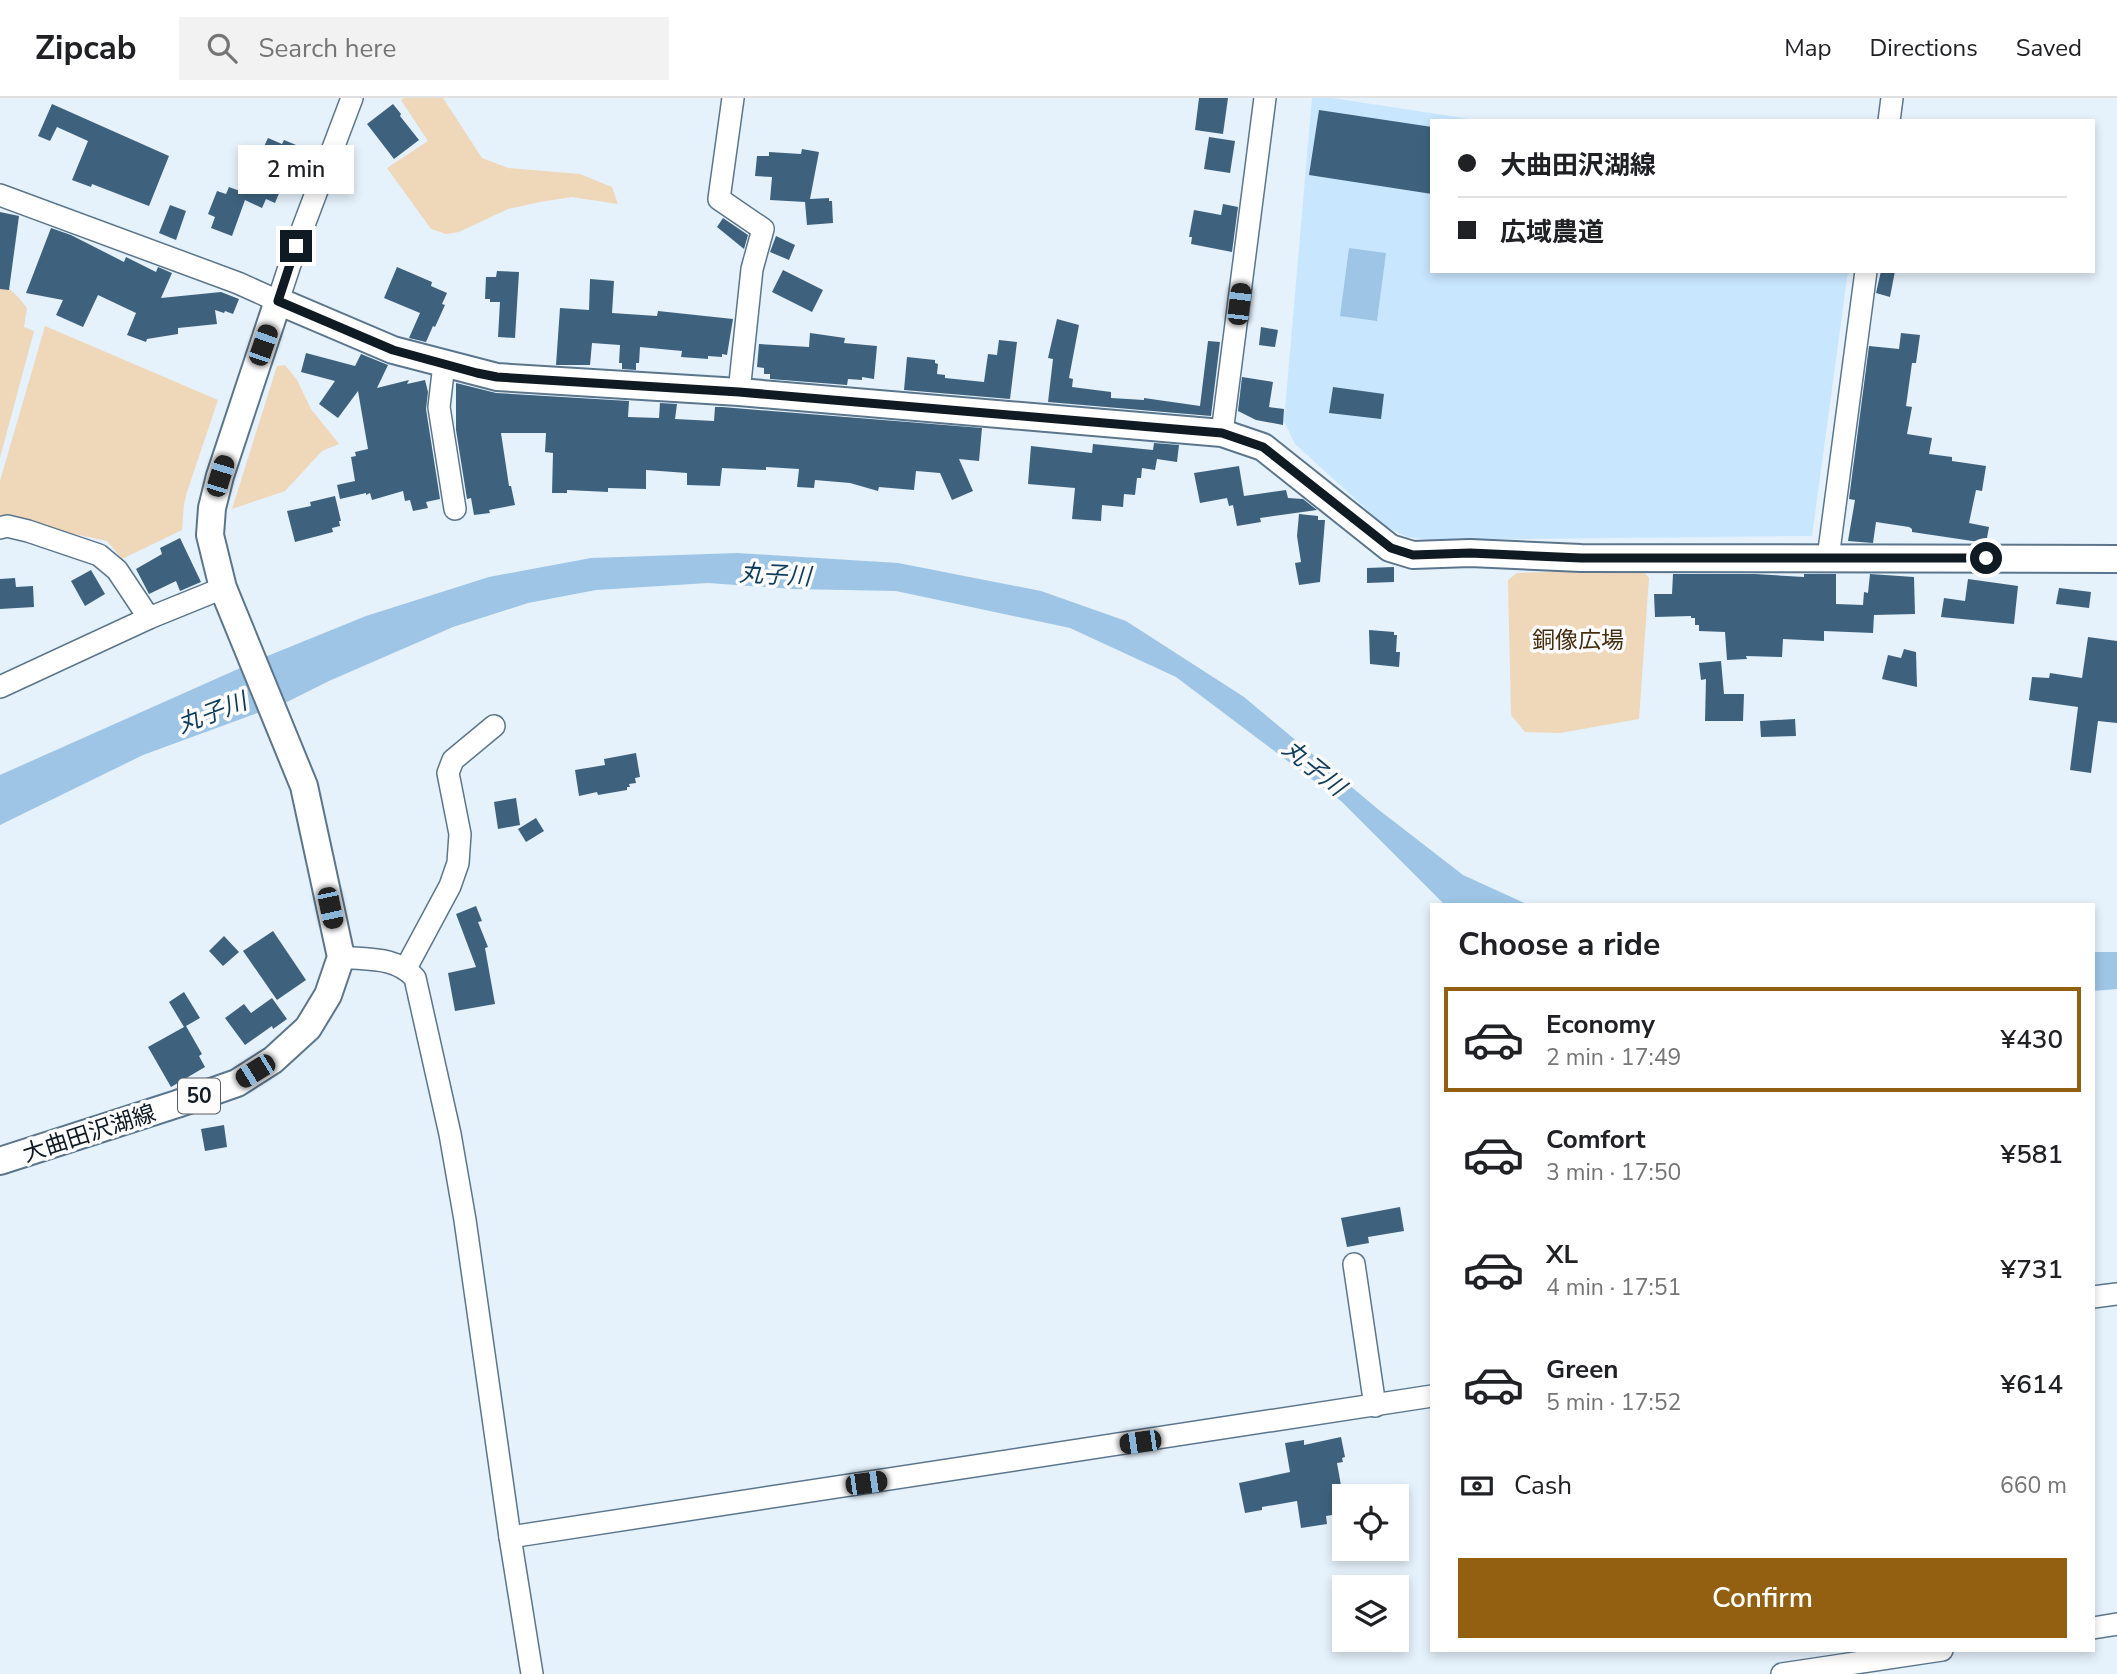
<!DOCTYPE html>
<meta charset="utf-8">
<style>
:root{--surface:#fff;--page:#f2f2f2;--text:#202124;--muted:#757577;--line:#e0e0e0;--accent:#926010}
body{margin:0;font-family:"Nunito Sans","Noto Sans JP",sans-serif;background:var(--page);color:var(--text);height:100vh;display:flex;flex-direction:column;font-size:26px;white-space:nowrap}
*{box-sizing:border-box;margin:0}
p{font-size:23px;color:var(--muted)}
.icon{flex:none;width:38px;height:38px;fill:none;stroke:currentColor;stroke-width:2;stroke-linecap:round;stroke-linejoin:round}
.map{position:relative;flex:1;overflow:hidden}
.side{position:absolute;left:1430px;top:805px;width:665px;height:749px;display:flex;flex-direction:column;background:var(--surface);border-radius:0px;box-shadow:0 4px 10px #0003}
.side>*{flex:none}
.hud{position:absolute;left:1430px;top:21px;width:665px;height:154px;border-radius:0px;box-shadow:0 4px 10px #0003;display:grid;align-content:center;height:154px;padding:0 28px;background:var(--surface)}
.controls{position:absolute;left:1332px;top:1386px;display:grid;gap:14px}
.controls a{display:grid;place-items:center;width:77px;height:77px;border-radius:0px;background:var(--surface);box-shadow:0 4px 10px #0003;font-size:35px}
.end{position:absolute;width:32px;height:32px;margin:-16px;border:9px solid #0f1a23;background:#fff;box-shadow:0 0 0 4px #fff}
.from{border-radius:50%}
.bubble{position:absolute;height:49px;border-radius:0px;background:var(--surface);box-shadow:0 4px 10px #0003;font-size:23px;font-weight:600;line-height:49px;text-align:center}
.car{position:absolute;width:21px;height:42px;margin:-21px -10px;border-radius:9px;box-shadow:0 0 5px 2px #0007;background:linear-gradient(#222 24%,#8ab4d8 0 40%,#222 0 76%,#8ab4d8 0 86%,#222 0)}
.hud b{display:flex;align-items:center;gap:24px;height:66px;font-size:26px}
.hud b+b{border-top:2px solid var(--line)}
.hud i{width:18px;height:18px;background:var(--text)}
ul{padding:0;list-style:none}
li{display:flex;align-items:center;gap:21px;height:105px;margin:0 14px 10px;padding:0 14px;border:4px solid transparent;border-radius:0px}
li div{flex:1}
li b{display:block;font-size:26px}
li em{font-style:normal;font-weight:600}
li.active{border-color:var(--accent)}
li>.icon{width:63px;height:63px;stroke-width:1.5}
h2{padding:0 28px;font-size:32px;line-height:84px}
.pay{display:flex;align-items:center;gap:18px;height:77px;padding:0 28px;font-size:26px}
.pay p{margin-inline-start:auto}
.action{display:flex;gap:14px;margin-top:auto;padding:14px 28px}
.action a{flex:1;height:80px;border-radius:0px;background:var(--accent);color:#fff;font-size:28px;font-weight:600;line-height:80px;text-align:center}
header{display:flex;align-items:center;gap:42px;box-sizing:border-box;height:98px;padding:0 35px;background:var(--surface);border-bottom:2px solid var(--line)}
header strong{font-size:33px}
nav{display:flex;gap:38px;margin-inline-start:auto;font-size:24px}
.search{width:490px;height:63px;background:var(--page);display:flex;align-items:center;gap:18px;box-sizing:border-box;padding:0 24px;border-radius:0px;color:var(--muted);font-size:26px}
.map>svg:first-child{display:block}
.built{fill:#c9e6ff}
.green{fill:#efd7ba}
.water{fill:#9ec5e5}
.building{fill:#3e627e}
.lines{fill:none;stroke-linecap:round;stroke-linejoin:round}
.minor-casing{stroke:#5b768c;stroke-width:24}
.major-casing{stroke:#5b768c;stroke-width:30}
.minor{stroke:#fff;stroke-width:21}
.major{stroke:#fff;stroke-width:26}
.route{stroke:#0f1a23;stroke-width:9}
.labels{text-anchor:middle;stroke-width:7;stroke-linejoin:round;paint-order:stroke}
.shield{fill:#fcfcfc;stroke:#565e64;stroke-width:2}
.shield-label{font-size:21px;font-weight:bold;fill:#0f1a23}
.park-label{font-size:23px;fill:#452e10;stroke:#fcfcfc}
.street-label{font-size:23px;fill:#0f1a23;stroke:#fcfcfc}
.water-label{font-size:24px;font-style:italic;fill:#0f3d5d;stroke:#fcfcfc}
</style>
<header>
<strong>Zipcab</strong>
<div class="search"><svg class="icon" aria-label="search" viewBox="0 0 24 24"><circle cx="10" cy="10" r="6"/><path d="M15 15l6 6"/></svg>Search here</div>
<nav><a>Map</a><a>Directions</a><a>Saved</a></nav>
</header>
<div class="map">
<svg width="2117" height="1576" viewBox="0 0 2117 1576">
<rect width="100%" height="100%" fill="#e5f1fb"/>
<polygon class="built" points="1312,0 1332,0 1483,23 1432,23 1432,173 1848,173 1812,438 1431,442 1407,439 1385,428 1295,346 1284,323"/>
<g class="green">
<polygon points="404,0 443,0 482,60 508,70 580,76 612,89 618,106 572,99 540,104 508,111 459,134 446,136 431,131 387,70 428,43 401,2"/>
<polygon points="0,182 18,199 27,210 24,229 34,233 0,360"/>
<polygon points="45,228 218,302 187,394 184,406 182,432 122,461 107,443 0,420 0,383"/>
<polygon points="285,267 297,282 311,311 339,346 322,353 285,393 232,411 277,268"/>
<polygon points="1641,471 1649,480 1639,621 1560,635 1525,634 1511,617 1508,482 1517,475"/>
</g>
<g class="water">
<polygon points="1349,150 1386,155 1377,223 1340,218"/>
<polygon points="738,455 898,465 1041,493 1126,523 1244,599 1379,712 1463,777 1529,807 1445,807 1341,703 1176,579 1070,530 896,493 793,491 708,485 596,492 528,505 453,529 329,583 285,605 143,657 0,727 0,677 265,559 366,518 489,479 591,460"/>
<polygon points="2093,854 2117,854 2117,891 2093,893"/>
</g>
<g class="building">
<polygon points="1199,0 1228,0 1223,36 1195,32"/>
<polygon points="52,6 169,58 149,108 92,86 91,89 72,82 88,43 57,29 50,43 38,38"/>
<polygon points="393,6 401,16 400,18 419,42 394,61 367,26"/>
<polygon points="1319,12 1432,29 1432,96 1309,77"/>
<polygon points="1209,39 1235,43 1230,75 1204,71"/>
<polygon points="268,40 282,46 284,42 301,49 313,65 295,78 292,86 284,83 275,105 266,101 262,110 245,102 232,138 211,130 215,119 208,116 217,93 226,96 229,89 248,96 262,63 258,61"/>
<polygon points="802,51 819,54 810,101 829,100 829,103 832,103 833,125 807,127 805,104 770,102 772,79 755,78 757,58 769,58 769,54 801,56"/>
<polygon points="1223,106 1238,109 1232,154 1191,146 1192,139 1189,139 1194,112 1221,117"/>
<polygon points="170,107 186,113 176,142 159,135"/>
<polygon points="0,114 19,118 9,192 0,191"/>
<polygon points="723,120 748,137 744,151 717,129"/>
<polygon points="51,130 71,137 124,164 126,159 156,174 158,169 172,175 161,200 221,194 239,201 233,216 225,213 224,215 215,212 217,226 178,230 178,236 147,241 146,244 127,237 136,215 98,197 83,229 56,217 63,202 26,195"/>
<polygon points="776,138 795,147 789,162 770,154"/>
<polygon points="397,169 432,184 431,188 447,195 442,206 445,207 435,229 433,228 426,244 409,240 420,215 384,200"/>
<polygon points="783,172 823,192 812,214 772,194"/>
<polygon points="497,173 519,174 515,240 498,239 500,204 490,204 490,201 485,201 486,179 496,179"/>
<polygon points="1881,173 1895,173 1890,199 1876,195"/>
<polygon points="590,181 614,183 612,215 657,218 658,213 733,221 727,257 722,256 722,259 708,258 708,261 681,259 682,253 640,249 639,265 636,265 636,272 622,271 622,265 619,265 620,247 592,245 590,267 556,267 560,210 589,212"/>
<polygon points="1057,221 1079,227 1069,280 1073,281 1072,289 1111,294 1111,300 1144,302 1144,300 1200,308 1208,243 1220,244 1211,318 1048,304 1053,261 1048,260"/>
<polygon points="1261,229 1278,232 1275,249 1259,247"/>
<polygon points="810,235 845,240 844,245 877,248 874,281 862,279 862,282 848,281 847,287 770,281 770,276 764,276 764,270 757,269 759,246 809,249"/>
<polygon points="1901,235 1920,237 1916,265 1912,265 1906,308 1912,309 1907,336 1932,340 1929,356 1952,359 1952,363 1986,368 1982,393 1976,392 1969,425 1989,429 1986,445 1912,434 1912,431 1909,429 1876,424 1873,445 1848,443 1855,402 1849,401 1869,248 1899,251"/>
<polygon points="999,242 1017,244 1010,301 904,292 907,259 935,262 935,265 938,266 937,276 945,277 945,280 984,284 988,256 997,257"/>
<polygon points="306,255 355,268 361,256 388,267 377,290 409,282 407,286 425,282 428,294 426,311 440,401 426,404 428,410 413,413 410,402 405,403 403,393 372,402 370,395 366,397 366,395 340,401 337,387 355,383 351,359 356,358 355,354 368,351 358,293 338,320 319,306 335,283 301,274"/>
<polygon points="1242,279 1273,284 1269,309 1284,311 1283,327 1256,322 1238,313"/>
<polygon points="456,285 496,295 629,303 628,319 659,320 660,305 677,306 675,321 714,323 715,309 722,309 982,330 979,363 959,361 973,393 952,402 940,375 916,373 914,392 879,389 878,393 850,385 815,382 814,390 797,389 799,371 766,369 766,372 722,370 720,388 687,387 687,375 646,372 646,391 608,390 608,394 567,392 567,395 552,395 553,355 545,354 546,335 501,335 509,388 511,388 515,407 489,412 490,415 474,417 471,400 467,401 456,332"/>
<polygon points="1333,289 1384,296 1381,321 1329,315"/>
<polygon points="1154,345 1179,347 1177,364 1157,361 1155,372 1142,370 1141,380 1137,380 1135,397 1124,396 1123,409 1102,407 1101,423 1072,421 1075,390 1028,386 1031,348 1092,355 1093,346 1153,352"/>
<polygon points="1239,368 1244,398 1286,392 1288,400 1303,401 1317,412 1260,420 1261,424 1237,428 1233,407 1229,408 1227,400 1200,405 1194,375"/>
<polygon points="335,398 341,423 339,423 340,428 332,430 333,434 295,444 287,413 311,408 310,404"/>
<polygon points="1299,416 1318,418 1318,422 1325,422 1320,484 1299,487 1295,465 1301,464 1297,438"/>
<polygon points="180,440 201,484 180,493 176,483 149,496 136,471 162,456 160,450"/>
<polygon points="1394,469 1394,484 1367,485 1367,470"/>
<polygon points="91,472 105,496 85,508 71,483"/>
<polygon points="1673,476 1755,476 1804,479 1804,476 1836,476 1836,506 1863,507 1864,494 1868,495 1870,476 1914,479 1915,516 1874,517 1873,535 1824,533 1824,543 1783,541 1782,559 1746,558 1747,561 1727,562 1725,534 1699,533 1699,527 1695,527 1695,520 1691,520 1691,518 1655,519 1654,496 1672,496"/>
<polygon points="15,480 16,489 33,488 34,509 0,511 0,481"/>
<polygon points="1968,481 2018,488 2014,526 1941,519 1944,500 1965,503"/>
<polygon points="2059,490 2091,494 2089,510 2056,506"/>
<polygon points="1369,532 1394,534 1394,537 1397,537 1396,554 1400,554 1399,569 1370,566"/>
<polygon points="2088,539 2117,543 2117,625 2098,623 2091,675 2070,672 2078,609 2029,602 2032,579 2049,580 2050,575 2082,580"/>
<polygon points="1904,551 1916,554 1917,589 1882,581 1888,557 1901,560"/>
<polygon points="1721,563 1724,596 1744,596 1743,623 1705,623 1706,581 1701,582 1699,565"/>
<polygon points="1795,621 1796,638 1761,639 1760,623"/>
<polygon points="636,655 640,679 635,680 636,685 629,686 630,689 627,689 627,692 598,697 597,694 579,698 575,672 605,667 604,661"/>
<polygon points="516,700 520,727 498,731 494,704"/>
<polygon points="536,720 544,733 526,744 518,731"/>
<polygon points="476,808 482,823 478,824 488,849 485,850 495,906 455,913 448,875 476,869 456,816"/>
<polygon points="273,833 306,882 277,902 243,853"/>
<polygon points="224,838 239,854 223,868 209,853"/>
<polygon points="184,894 200,920 186,928 202,956 199,958 205,969 171,989 148,949 184,929 169,904"/>
<polygon points="272,900 287,921 273,931 272,928 245,947 225,920 244,906 251,915"/>
<polygon points="224,1027 227,1049 205,1053 201,1031"/>
<polygon points="1400,1109 1404,1133 1368,1139 1369,1145 1347,1149 1341,1120"/>
<polygon points="1341,1339 1345,1359 1342,1360 1343,1364 1337,1365 1342,1393 1344,1393 1344,1415 1326,1418 1327,1426 1301,1430 1297,1403 1262,1409 1262,1412 1245,1415 1239,1385 1290,1374 1285,1345 1304,1342 1304,1347"/>
</g>
<g class="lines">
<g class="minor-casing">
<g id="minor">
<polyline points="733,0 719,101 763,131 752,171 739,294"/>
<polyline points="1889,23 1892,0"/>
<polyline points="0,97 238,185 278,203 296,148 352,0"/>
<polyline points="444,266 439,309 455,411"/>
<polyline points="1222,335 1265,0"/>
<polyline points="0,430 7,428 28,433 99,457 117,472 149,520"/>
<polyline points="1828,460 1866,173"/>
<polyline points="0,589 149,520 223,490"/>
<path d="M341,859C367,862 396,858 415,880L450,1036L465,1122L510,1439L532,1576"/>
<polyline points="406,870 450,788 458,765 460,736 448,675 453,662 494,628"/>
<polyline points="1354,1166 1375,1308"/>
<polyline points="2093,1199 2117,1196"/>
<polyline points="510,1439 1432,1298"/>
<polyline points="2093,1530 2117,1526"/>
<polyline points="1782,1576 1942,1552"/>
</g>
</g>
<g class="major-casing">
<polyline id="major" points="0,1063 177,1006 237,985 273,962 308,930 328,897 341,859 304,688 223,490 210,437 212,410 220,378 278,203 393,252 497,279 739,294 1222,335 1263,349 1390,450 1413,457 1470,455 1581,460 2117,461"/>
</g>
<use href="#minor" class="minor"/>
<use href="#major" class="major"/>
</g>
<g class="lines">
<polyline class="route" points="296,148 278,203 393,252 477,275 497,279 739,294 1222,335 1263,349 1391,450 1413,457 1470,455 1581,460 1986,460"/>
</g>
<g class="labels">
<rect class="shield" x="178" y="980.5" width="42" height="35" rx="5"/>
<g class="shield-label">
<text x="199" y="1005">50</text>
</g>
<g class="park-label">
<text x="1578" y="550">銅像広場</text>
</g>
<g class="street-label">
<text transform="translate(89 1035) rotate(-18)" y="8">大曲田沢湖線</text>
</g>
<g class="water-label">
<text transform="translate(775 477) rotate(3)" y="8">丸子川</text>
<text transform="translate(212 615) rotate(-21)" y="8">丸子川</text>
<text transform="translate(1314 670) rotate(39)" y="8">丸子川</text>
</g>
</g>
</svg>
<div class="controls">
<a><svg class="icon" aria-label="locate" viewBox="0 0 24 24"><circle cx="12" cy="12" r="6"/><path d="M12 2v4M12 18v4M2 12h4M18 12h4"/></svg></a>
<a><svg class="icon" aria-label="layers" viewBox="0 0 24 24"><path d="M12 4l9 5-9 5-9-5zM3 14l9 5 9-5"/></svg></a>
</div>
<i class="end from" style="left:1986px;top:460px"></i>
<i class="end" style="left:296px;top:148px"></i>
<div class="bubble" style="left:238px;top:47px;width:116px">2 min</div>
<i class="car" style="left:1239px;top:206px;rotate:7deg"></i>
<i class="car" style="left:263px;top:247px;rotate:19deg"></i>
<i class="car" style="left:220px;top:378px;rotate:17deg"></i>
<i class="car" style="left:330px;top:810px;rotate:168deg"></i>
<i class="car" style="left:255px;top:973px;rotate:238deg"></i>
<i class="car" style="left:1140px;top:1344px;rotate:262deg"></i>
<i class="car" style="left:866px;top:1385px;rotate:82deg"></i>
<div class="hud">
<b><i class="from"></i>大曲田沢湖線</b>
<b><i></i>広域農道</b>
</div>
<section class="side">
<h2>Choose a ride</h2>
<ul>
<li class="active"><svg class="icon" aria-label="car" viewBox="0 0 24 24"><path d="M5 17H2v-5l4-1 3-4h7l3 4 3 1v5h-3M9 17h6M6 11h13"/><circle cx="7" cy="17" r="2"/><circle cx="17" cy="17" r="2"/></svg><div><b>Economy</b><p>2 min · 17:49</p></div><em>¥430</em></li>
<li><svg class="icon" aria-label="car" viewBox="0 0 24 24"><path d="M5 17H2v-5l4-1 3-4h7l3 4 3 1v5h-3M9 17h6M6 11h13"/><circle cx="7" cy="17" r="2"/><circle cx="17" cy="17" r="2"/></svg><div><b>Comfort</b><p>3 min · 17:50</p></div><em>¥581</em></li>
<li><svg class="icon" aria-label="car" viewBox="0 0 24 24"><path d="M5 17H2v-5l4-1 3-4h7l3 4 3 1v5h-3M9 17h6M6 11h13"/><circle cx="7" cy="17" r="2"/><circle cx="17" cy="17" r="2"/></svg><div><b>XL</b><p>4 min · 17:51</p></div><em>¥731</em></li>
<li><svg class="icon" aria-label="car" viewBox="0 0 24 24"><path d="M5 17H2v-5l4-1 3-4h7l3 4 3 1v5h-3M9 17h6M6 11h13"/><circle cx="7" cy="17" r="2"/><circle cx="17" cy="17" r="2"/></svg><div><b>Green</b><p>5 min · 17:52</p></div><em>¥614</em></li>
</ul>
<div class="pay"><svg class="icon" aria-label="cash" viewBox="0 0 24 24"><path d="M3 7h18v10H3z"/><circle cx="12" cy="12" r="2"/></svg>Cash<p>660 m</p></div>
<div class="action"><a>Confirm</a></div>
</section>
</div>
